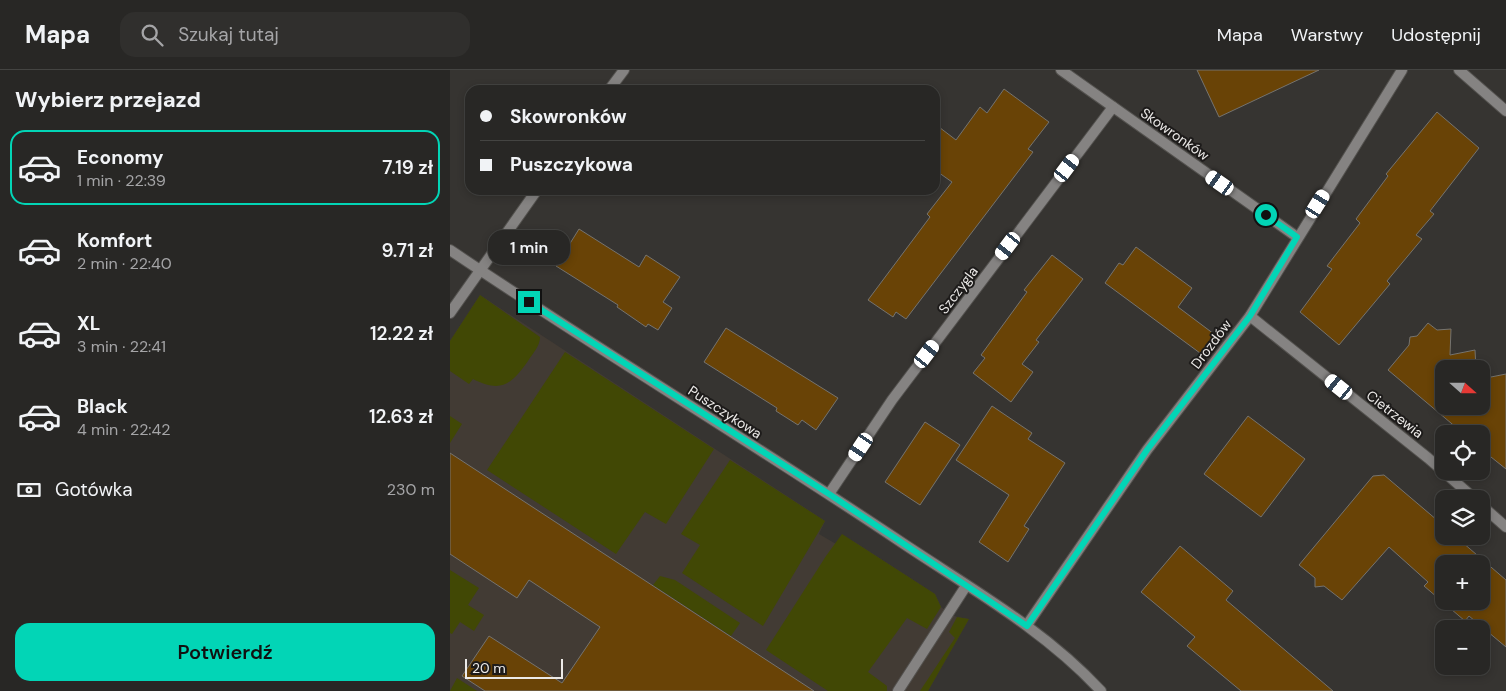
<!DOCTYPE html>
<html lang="pl">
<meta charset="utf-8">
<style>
:root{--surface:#282725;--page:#302f2d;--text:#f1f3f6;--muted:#a5a5a7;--line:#444442;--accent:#02d5b6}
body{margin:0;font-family:"DM Sans",sans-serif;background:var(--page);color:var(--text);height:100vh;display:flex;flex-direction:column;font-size:19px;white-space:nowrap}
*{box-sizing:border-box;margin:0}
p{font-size:16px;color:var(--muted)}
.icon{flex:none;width:28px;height:28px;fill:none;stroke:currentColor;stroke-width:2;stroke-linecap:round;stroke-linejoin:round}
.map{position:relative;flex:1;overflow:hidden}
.side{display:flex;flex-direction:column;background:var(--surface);width:450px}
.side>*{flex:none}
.banner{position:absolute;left:15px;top:15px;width:475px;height:110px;border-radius:15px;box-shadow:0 2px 8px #0003,0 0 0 1px var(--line);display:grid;align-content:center;height:110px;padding:0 15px;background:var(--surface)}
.needle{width:32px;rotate:111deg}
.controls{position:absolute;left:985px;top:290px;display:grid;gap:10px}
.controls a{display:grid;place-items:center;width:55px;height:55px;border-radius:10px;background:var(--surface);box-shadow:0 2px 8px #0003,0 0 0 1px var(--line);font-size:25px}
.scale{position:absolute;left:15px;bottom:12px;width:98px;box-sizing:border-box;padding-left:5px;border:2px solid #eceae8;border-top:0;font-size:14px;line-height:18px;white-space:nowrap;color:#eceae8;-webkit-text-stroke:4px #1d1b1a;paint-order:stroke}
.end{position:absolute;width:22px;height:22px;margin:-11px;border:6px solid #02d5b6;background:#111;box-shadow:0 0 0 2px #111}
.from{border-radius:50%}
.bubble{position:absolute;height:35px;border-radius:15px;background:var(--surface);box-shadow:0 2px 8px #0003,0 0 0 1px var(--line);font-size:16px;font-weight:600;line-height:35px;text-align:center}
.car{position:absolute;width:15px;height:30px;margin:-15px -8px;border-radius:6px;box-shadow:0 0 4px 1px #0007;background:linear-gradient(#fff 24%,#345 0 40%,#fff 0 76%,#345 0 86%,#fff 0)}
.banner b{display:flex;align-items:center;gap:18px;height:48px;font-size:19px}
.banner b+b{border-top:1px solid var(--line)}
.banner i{width:12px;height:12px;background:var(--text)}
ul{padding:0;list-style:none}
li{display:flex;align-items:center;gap:15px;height:75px;margin:0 10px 8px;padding:0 5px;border:2px solid transparent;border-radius:15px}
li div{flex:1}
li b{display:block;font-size:19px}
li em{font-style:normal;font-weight:600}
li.on{border-color:var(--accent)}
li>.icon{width:45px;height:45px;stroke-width:1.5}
h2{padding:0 15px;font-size:22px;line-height:60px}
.pay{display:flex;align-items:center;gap:12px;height:55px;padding:0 15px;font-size:19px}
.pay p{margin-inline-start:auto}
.action{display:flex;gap:10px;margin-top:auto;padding:10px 15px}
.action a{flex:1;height:58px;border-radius:15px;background:var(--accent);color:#111;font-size:20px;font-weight:600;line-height:58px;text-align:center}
header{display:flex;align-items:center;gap:30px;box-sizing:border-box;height:70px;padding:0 25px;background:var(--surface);border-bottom:1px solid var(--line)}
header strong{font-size:24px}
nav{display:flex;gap:28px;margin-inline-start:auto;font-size:18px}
.search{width:350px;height:45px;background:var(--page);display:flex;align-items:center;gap:12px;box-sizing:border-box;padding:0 18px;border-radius:15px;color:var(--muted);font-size:19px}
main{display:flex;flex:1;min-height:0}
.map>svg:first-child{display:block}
.built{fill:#423b34}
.green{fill:#414805}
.building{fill:#694306;stroke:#75736f;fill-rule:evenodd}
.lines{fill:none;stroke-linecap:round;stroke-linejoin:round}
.service-casing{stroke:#53514e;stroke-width:12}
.minor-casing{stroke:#53514e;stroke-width:12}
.service{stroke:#858382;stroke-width:10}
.minor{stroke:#858382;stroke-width:10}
.route{stroke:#02d5b6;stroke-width:6}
.labels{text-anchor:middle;stroke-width:4;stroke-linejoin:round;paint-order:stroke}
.street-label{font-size:14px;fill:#eceae8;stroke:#1d1b1a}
</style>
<header>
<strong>Mapa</strong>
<div class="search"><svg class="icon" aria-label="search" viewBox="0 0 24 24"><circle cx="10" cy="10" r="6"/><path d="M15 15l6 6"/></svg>Szukaj tutaj</div>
<nav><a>Mapa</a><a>Warstwy</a><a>Udostępnij</a></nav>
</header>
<main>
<section class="side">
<h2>Wybierz przejazd</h2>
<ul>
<li class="on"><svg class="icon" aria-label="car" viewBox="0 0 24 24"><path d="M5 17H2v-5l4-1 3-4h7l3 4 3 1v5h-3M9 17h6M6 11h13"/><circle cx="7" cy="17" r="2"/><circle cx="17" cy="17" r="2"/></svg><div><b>Economy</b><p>1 min · 22:39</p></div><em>7.19 zł</em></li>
<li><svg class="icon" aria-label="car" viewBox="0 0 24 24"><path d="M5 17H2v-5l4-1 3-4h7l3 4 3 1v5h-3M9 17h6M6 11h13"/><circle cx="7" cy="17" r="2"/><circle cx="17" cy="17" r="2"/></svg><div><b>Komfort</b><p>2 min · 22:40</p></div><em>9.71 zł</em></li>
<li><svg class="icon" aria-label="car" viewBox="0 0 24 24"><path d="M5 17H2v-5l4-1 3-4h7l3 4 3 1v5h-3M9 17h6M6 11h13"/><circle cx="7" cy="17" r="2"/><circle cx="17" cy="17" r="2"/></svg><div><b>XL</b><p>3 min · 22:41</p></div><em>12.22 zł</em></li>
<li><svg class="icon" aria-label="car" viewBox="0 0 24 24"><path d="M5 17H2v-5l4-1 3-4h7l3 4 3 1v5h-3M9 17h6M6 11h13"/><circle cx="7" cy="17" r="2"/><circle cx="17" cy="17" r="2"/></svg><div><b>Black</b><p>4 min · 22:42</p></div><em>12.63 zł</em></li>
</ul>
<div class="pay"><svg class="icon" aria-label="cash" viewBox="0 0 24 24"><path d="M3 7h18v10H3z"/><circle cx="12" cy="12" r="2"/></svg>Gotówka<p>230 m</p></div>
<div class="action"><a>Potwierdź</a></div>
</section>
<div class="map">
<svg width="1056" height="621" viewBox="0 0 1056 621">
<rect width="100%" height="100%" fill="#363431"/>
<polygon class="built" points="30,225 375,451 369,464 386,474 403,471 485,524 491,537 499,543 507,547 519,549 478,621 0,621 0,271"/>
<g class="green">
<path d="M30,225L90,267C90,276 83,283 78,291C61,315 51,323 23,309L19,314L0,301V271Z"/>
<polygon points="115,282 264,379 216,454 195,442 166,484 37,400"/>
<polygon points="0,346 12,354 0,373"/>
<polygon points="280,390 375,451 313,556 232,503 250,475 231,464"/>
<polygon points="392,464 485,524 491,537 477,559 457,548 418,602 437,616 437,621 378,621 316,580 376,486"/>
<polygon points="0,500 29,518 18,535 34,545 24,561 10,552 2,564 0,563"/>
<polygon points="210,506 225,510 290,553 281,566 203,515"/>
<polygon points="507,547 519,549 478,621 470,621 505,568 499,562"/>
<polygon points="7,608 27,621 0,621"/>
</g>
<g class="building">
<polygon points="747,0 869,0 769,47"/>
<polygon points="554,19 599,52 578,79 583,82 456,249 446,242 443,247 418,230 480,147 477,144 502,112 485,100 485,54 506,70 530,37 537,43"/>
<polygon points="987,42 1029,78 980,141 984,144 966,165 972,169 937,211 940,214 889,275 850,242 882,199 877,196 910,153 906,149 938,106 936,104"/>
<polygon points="129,159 189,197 196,185 230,207 213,232 222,238 208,260 198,254 196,257 167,237 168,235 106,196"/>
<polygon points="686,177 742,218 728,237 768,267 754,286 655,213 669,193 673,195"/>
<polygon points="602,185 633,209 586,270 589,272 572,294 583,302 561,332 523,303 535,288 531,285 577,222 574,220"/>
<polygon points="978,253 987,260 1001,259 1000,285 1025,280 1026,299 994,299 994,336 1031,336 1031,309 1056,304 1056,399 1031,379 1031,364 1014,364 938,300 959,275 960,267 967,266"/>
<polygon points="276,258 388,328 366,360 352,350 348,355 326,341 327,338 254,292"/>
<polygon points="542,336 582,363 578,369 615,393 574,456 579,459 558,492 529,472 559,425 506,390"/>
<polygon points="798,346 855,389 811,447 754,404"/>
<polygon points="475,352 510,375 470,435 435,412"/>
<polygon points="0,383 295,576 364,621 35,621 12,606 39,566 112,613 150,557 79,510 67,528 0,484"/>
<path d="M934,405L994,456V466H1005L1056,510V577L1019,546L1015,551L974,516L978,512L939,477L892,530L874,516L865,517V508L849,495L923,406ZM994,494H1031V531H994Z"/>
<polygon points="730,476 783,521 776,530 883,621 791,621 737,576 745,567 691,522"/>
</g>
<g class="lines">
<g class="service-casing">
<polyline id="service" points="448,621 516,516"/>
</g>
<g class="minor-casing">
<g id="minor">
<polyline points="611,0 847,167"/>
<polyline points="1009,0 1056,41"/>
<polyline points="159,20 174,0"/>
<path d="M0,180C147,279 298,370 445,468C516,516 593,558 651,621"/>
<polyline points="0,243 87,120"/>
<polyline points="800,246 978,388 1025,429"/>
<polyline points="379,424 442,330 663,37"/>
<polyline points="1031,435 1056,457"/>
<polyline points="577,555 697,380 800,246 952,0"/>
</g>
</g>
<use href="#service" class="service"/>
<use href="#minor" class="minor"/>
</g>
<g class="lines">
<polyline class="route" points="79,232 379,424 577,556 697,380 800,246 847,167 816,145"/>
</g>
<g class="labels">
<g class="street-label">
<text transform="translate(725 64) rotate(35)" y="5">Skowronków</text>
<text transform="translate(508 220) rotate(-53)" y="5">Szczygla</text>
<text transform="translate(761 274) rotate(-53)" y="5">Drozdów</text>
<text transform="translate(275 342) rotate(33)" y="5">Puszczykowa</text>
<text transform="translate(945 344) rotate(38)" y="5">Cietrzewia</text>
</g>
</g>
</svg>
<div class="controls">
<a><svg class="needle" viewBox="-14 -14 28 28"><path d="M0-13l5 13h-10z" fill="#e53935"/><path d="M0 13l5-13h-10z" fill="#a5a5a7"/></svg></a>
<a><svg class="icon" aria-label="locate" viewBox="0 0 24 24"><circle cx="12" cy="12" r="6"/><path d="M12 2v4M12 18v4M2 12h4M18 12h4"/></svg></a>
<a><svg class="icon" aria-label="layers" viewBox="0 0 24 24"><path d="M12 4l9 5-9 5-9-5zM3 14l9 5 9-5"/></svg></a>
<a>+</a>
<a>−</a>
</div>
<div class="scale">20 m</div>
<i class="end from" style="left:816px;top:145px"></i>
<i class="end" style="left:79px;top:232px"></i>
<div class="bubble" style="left:38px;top:160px;width:82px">1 min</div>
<i class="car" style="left:617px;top:98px;rotate:37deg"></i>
<i class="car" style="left:770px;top:113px;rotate:305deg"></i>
<i class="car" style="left:868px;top:134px;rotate:32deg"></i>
<i class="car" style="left:558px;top:176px;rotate:217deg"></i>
<i class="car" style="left:477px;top:284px;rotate:37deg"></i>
<i class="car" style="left:889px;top:317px;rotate:309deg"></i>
<i class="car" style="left:411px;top:377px;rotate:214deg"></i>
<div class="banner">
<b><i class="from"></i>Skowronków</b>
<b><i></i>Puszczykowa</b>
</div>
</div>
</main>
